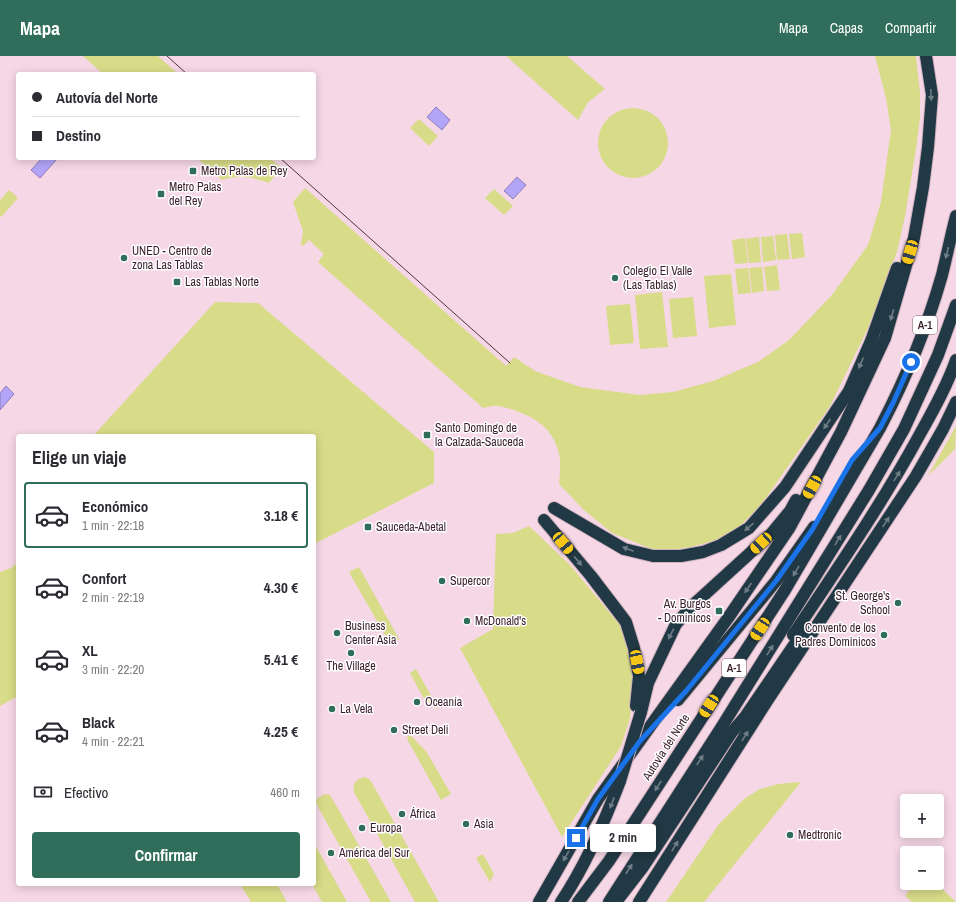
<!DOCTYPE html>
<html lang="es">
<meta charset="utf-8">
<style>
:root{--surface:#fff;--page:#f7f7f7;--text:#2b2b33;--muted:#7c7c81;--line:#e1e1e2;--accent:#306e5b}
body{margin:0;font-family:"Archivo Narrow",sans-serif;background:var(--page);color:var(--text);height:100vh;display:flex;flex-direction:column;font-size:15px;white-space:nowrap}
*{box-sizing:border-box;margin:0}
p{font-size:13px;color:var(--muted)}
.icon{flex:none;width:22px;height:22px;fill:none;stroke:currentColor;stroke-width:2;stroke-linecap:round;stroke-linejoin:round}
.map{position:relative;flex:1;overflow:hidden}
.panel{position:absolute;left:16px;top:378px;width:300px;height:452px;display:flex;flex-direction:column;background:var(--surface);border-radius:4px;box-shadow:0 2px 10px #0003}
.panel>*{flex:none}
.guide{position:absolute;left:16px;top:16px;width:300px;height:88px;border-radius:4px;box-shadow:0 2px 10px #0003;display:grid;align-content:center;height:88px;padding:0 16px;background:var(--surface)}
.fabs{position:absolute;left:900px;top:738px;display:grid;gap:8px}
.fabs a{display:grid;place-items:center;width:44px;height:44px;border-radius:4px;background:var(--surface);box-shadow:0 2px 10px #0003;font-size:20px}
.end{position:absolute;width:18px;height:18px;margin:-9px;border:5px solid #1a73e8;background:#fff;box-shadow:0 0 0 2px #fff}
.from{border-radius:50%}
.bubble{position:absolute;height:28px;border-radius:4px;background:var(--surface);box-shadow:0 2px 10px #0003;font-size:13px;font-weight:700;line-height:28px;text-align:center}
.car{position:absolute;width:12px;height:24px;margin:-12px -6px;border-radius:5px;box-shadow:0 0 3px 1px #0007;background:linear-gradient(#f5c518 24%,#345 0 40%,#f5c518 0 76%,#345 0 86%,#f5c518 0)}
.guide b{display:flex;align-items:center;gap:14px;height:38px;font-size:15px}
.guide b+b{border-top:1px solid var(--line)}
.guide i{width:10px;height:10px;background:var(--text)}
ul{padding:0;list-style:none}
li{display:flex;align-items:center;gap:12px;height:66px;margin:0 8px 6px;padding:0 8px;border:2px solid transparent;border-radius:4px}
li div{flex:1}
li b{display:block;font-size:15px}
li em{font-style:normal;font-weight:700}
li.active{border-color:var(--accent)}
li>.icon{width:36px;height:36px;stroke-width:1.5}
h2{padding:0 16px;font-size:18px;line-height:48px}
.pay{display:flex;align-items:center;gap:10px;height:44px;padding:0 16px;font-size:15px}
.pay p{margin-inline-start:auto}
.primary-button{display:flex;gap:8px;margin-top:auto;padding:8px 16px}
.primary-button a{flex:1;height:46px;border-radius:4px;background:var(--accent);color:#fff;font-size:16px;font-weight:700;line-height:46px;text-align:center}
header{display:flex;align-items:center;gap:24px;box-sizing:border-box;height:56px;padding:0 20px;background:var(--accent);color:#fff}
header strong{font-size:19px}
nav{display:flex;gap:22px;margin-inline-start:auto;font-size:14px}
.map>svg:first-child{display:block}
.green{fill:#d8db87}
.water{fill:#b2a5f8;stroke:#8e7cbb}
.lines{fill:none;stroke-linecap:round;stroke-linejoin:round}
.motorway-casing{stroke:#d1b2c0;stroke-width:14}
.motorway{stroke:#213944;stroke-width:12}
.tram{stroke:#503341;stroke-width:1}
.motorway-bridge-casing{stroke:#d1b2c0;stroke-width:14;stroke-linecap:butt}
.motorway-bridge{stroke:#213944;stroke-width:12}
.oneway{fill:#6f7e85}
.route{stroke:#1a73e8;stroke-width:5}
.poi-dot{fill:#306e5b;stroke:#fff;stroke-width:1.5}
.labels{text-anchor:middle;stroke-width:3;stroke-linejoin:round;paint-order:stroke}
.shield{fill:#fff;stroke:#76626b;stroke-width:1}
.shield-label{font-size:11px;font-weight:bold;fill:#3b1e2c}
.poi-label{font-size:12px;fill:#3b1e2c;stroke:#fff;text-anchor:start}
.street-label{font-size:12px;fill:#3b1e2c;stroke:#fff}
</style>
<header>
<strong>Mapa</strong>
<nav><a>Mapa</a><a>Capas</a><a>Compartir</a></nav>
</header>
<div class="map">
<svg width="956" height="846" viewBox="0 0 956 846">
<rect width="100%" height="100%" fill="#f6d7e5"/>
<g class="green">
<polygon points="83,0 158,0 178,18 103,18"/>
<polygon points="506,0 567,0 605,33 588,46 578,64"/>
<path d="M875,0H916L920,37V61L916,93L905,160L897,196L868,272L830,350L761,449L739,471L716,484L691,491L670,494L652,493L612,477L584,454L559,428C560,418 561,407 559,397C553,375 540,364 519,356C513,354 505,351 498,350C494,349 488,351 483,352L318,206L324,198L309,184L303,190L301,189L303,175L293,146L305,132L506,310L514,301L535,315L580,331L640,339L673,336L713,325L758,306L789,284L832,239L868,189L881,146L891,74L886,42Z"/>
<circle cx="633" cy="87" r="35"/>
<polygon points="419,63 438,80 429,90 410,72"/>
<path d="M197,102H270L281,112L269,127C251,121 241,118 222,124Z"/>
<polygon points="494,133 513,150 504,159 485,142"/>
<polygon points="9,134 18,142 1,161 0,160 0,144"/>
<polygon points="802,177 805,201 792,203 789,178"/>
<polygon points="787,178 790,203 777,204 775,179"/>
<polygon points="773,180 776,204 763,206 761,181"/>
<polygon points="759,181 761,206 749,207 746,183"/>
<polygon points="745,182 748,207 735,208 732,184"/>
<polygon points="777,209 780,234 767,235 764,211"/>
<polygon points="762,211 764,235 752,237 749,212"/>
<polygon points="748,212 751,237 738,238 735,213"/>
<polygon points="731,218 736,269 709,272 704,220"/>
<polygon points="662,236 668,291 640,293 635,239"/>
<polygon points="693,241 697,280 673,282 669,243"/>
<polygon points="215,246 258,247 434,396 434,427 314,488 314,380 93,380"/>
<polygon points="630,248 634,287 610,289 606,250"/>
<polygon points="956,370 955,393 928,420"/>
<polygon points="529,470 570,509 619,568 632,597 633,626 630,662 621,690 562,781 460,592 493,573 496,478 513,477"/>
<polygon points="18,506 18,640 0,650 0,516 11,512"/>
<polygon points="359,511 399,583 390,588 349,516"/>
<polygon points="416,613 438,652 437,653 423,641 410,617"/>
<polygon points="408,680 411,680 426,695 451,738 441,744 407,683"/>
<path d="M364,721L368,722L372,727L439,846H415L354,736C352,728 355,724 364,721Z"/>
<polygon points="801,726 704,846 666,846 719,768 744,743 760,733 778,728"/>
<polygon points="325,738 330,739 333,744 391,846 371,846 318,751 316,746 318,742"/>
<polygon points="314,787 347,846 322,846 312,828 314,828"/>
<polygon points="483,798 494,818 490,826 476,802"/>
<polygon points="240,828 277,828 287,846 251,846"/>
<polygon points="912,831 940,831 956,846 912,846 905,840"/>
</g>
<g class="water">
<polygon points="436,51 450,64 442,74 427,61"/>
<polygon points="42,102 55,102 57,103 40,122 31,114"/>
<polygon points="517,121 526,129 513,143 504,135"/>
<polygon points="6,330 14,338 0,354 0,337"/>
</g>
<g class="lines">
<g class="motorway-casing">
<g id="motorway">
<polyline points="554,452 624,493 653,500 681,500 703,496 721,489 749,472 785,431 849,335 871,285 897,212"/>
<polyline points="544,464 591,520 626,566 634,592 639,620 636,650"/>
<path d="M793,579C837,513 882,448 920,378C933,355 947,330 956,304"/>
<polyline points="678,644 776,525 814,471"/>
<polyline points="641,656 648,627 676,568 692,550 771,478 790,455 796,444"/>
<polyline points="619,842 643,811 732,676 745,661 805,573"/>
<polyline points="539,846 598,743 728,562 790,471 841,376 885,282 914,182 923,131 928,91 932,39 926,0"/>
<path d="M561,846C586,809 604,767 620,725"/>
<path d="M578,846L609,805L785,534L880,372C905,324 927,272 942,219C947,199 951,179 956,160"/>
<polyline points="609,846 721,672 869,434 904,373 938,299 956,249"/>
<polyline points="639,846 767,645 916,420 943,373 956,346"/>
</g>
</g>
<use href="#motorway" class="motorway"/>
<g class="tram">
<polyline points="167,0 187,18"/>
<polyline points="280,102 510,307"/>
</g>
<g class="motorway-bridge-casing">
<polyline id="motorway-bridge" points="620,725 641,656"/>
</g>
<use href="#motorway-bridge" class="motorway-bridge"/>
</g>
<defs><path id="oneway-solid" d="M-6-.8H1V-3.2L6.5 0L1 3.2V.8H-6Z"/></defs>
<g class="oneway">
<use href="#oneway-solid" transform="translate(931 39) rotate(87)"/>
<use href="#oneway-solid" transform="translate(947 197) rotate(104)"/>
<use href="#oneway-solid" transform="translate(892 259) rotate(106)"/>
<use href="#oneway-solid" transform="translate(861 307) rotate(113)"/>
<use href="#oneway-solid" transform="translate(827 368) rotate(124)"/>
<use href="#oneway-solid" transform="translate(897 420) rotate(-58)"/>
<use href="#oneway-solid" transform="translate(886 466) rotate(-57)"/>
<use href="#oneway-solid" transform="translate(749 471) rotate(139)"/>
<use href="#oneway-solid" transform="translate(838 484) rotate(-58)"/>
<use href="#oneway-solid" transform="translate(628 493) rotate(-159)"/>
<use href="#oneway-solid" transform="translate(578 505) rotate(50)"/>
<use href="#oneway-solid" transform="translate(796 515) rotate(120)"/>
<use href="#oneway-solid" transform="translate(748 532) rotate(124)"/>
<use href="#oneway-solid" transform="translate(671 578) rotate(117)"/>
<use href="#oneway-solid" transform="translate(770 594) rotate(-58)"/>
<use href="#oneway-solid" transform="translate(745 680) rotate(-58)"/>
<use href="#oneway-solid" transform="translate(700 704) rotate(-57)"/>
<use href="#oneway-solid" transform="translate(658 730) rotate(123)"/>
<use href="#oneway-solid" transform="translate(612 747) rotate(111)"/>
<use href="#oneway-solid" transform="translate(675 790) rotate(-58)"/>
<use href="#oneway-solid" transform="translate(566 800) rotate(120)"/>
<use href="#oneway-solid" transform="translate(629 813) rotate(-57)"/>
</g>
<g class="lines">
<polyline class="route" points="576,782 598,743 640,685 686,635 776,525 812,474 852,404 880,372 893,347 911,306"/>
</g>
<g class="poi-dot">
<rect x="189" y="111" width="8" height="8" rx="2"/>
<rect x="157" y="134" width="8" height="8" rx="2"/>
<circle cx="124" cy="202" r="4"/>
<circle cx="615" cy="222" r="4"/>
<rect x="173" y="222" width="8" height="8" rx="2"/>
<rect x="423" y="375" width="8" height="8" rx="2"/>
<rect x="364" y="467" width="8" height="8" rx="2"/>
<circle cx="442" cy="525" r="4"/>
<circle cx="898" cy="547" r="4"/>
<rect x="715" y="551" width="8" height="8" rx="2"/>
<circle cx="467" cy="565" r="4"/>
<circle cx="337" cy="577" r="4"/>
<circle cx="884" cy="579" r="4"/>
<circle cx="351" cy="597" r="4"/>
<circle cx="417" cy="646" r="4"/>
<circle cx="332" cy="653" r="4"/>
<circle cx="394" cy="674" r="4"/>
<circle cx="402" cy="758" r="4"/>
<circle cx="466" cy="768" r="4"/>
<circle cx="362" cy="772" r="4"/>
<circle cx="790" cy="779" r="4"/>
<circle cx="331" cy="797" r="4"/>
</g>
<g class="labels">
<g class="shield">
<rect x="913" y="260" width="24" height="18" rx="3"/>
<rect x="722" y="603" width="24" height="18" rx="3"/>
</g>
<g class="shield-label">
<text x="925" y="273">A-1</text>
<text x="734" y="616">A-1</text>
</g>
<g class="poi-label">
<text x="201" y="119">Metro Palas de Rey</text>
<text x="169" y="135">Metro Palas<tspan x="169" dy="14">del Rey</tspan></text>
<text x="132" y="199">UNED - Centro de<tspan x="132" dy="14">zona Las Tablas</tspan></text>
<text x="623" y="219">Colegio El Valle<tspan x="623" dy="14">(Las Tablas)</tspan></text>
<text x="185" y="230">Las Tablas Norte</text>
<text x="435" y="376">Santo Domingo de<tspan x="435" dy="14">la Calzada-Sauceda</tspan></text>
<text x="376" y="475">Sauceda-Abetal</text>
<text x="450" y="529">Supercor</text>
<text x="890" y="544" text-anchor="end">St. George's<tspan x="890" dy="14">School</tspan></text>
<text x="711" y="552" text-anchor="end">Av. Burgos<tspan x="711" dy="14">- Dominicos</tspan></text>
<text x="475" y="569">McDonald's</text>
<text x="345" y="574">Business<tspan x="345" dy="14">Center Asia</tspan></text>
<text x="876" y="576" text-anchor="end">Convento de los<tspan x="876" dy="14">Padres Dominicos</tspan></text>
<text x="351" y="614" text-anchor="middle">The Village</text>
<text x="425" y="650">Oceanía</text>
<text x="340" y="657">La Vela</text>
<text x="402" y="678">Street Deli</text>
<text x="410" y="762">África</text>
<text x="474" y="772">Asia</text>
<text x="370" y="776">Europa</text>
<text x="798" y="783">Medtronic</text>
<text x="339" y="801">América del Sur</text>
</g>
<g class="street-label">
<text transform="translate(666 691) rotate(-57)" y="4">Autovía del Norte</text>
</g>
</g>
</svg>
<div class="fabs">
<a>+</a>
<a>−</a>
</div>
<i class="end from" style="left:911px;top:306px"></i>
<i class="end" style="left:576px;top:782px"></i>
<div class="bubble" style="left:590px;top:768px;width:66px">2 min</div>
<i class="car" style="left:910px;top:196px;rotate:196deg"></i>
<i class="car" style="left:812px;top:431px;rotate:209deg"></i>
<i class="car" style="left:563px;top:487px;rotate:140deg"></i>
<i class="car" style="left:761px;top:487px;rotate:227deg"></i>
<i class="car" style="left:760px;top:573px;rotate:213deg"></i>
<i class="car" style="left:637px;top:606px;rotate:169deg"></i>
<i class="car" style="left:709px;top:650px;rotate:213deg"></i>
<div class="guide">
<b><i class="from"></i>Autovía del Norte</b>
<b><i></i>Destino</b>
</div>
<section class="panel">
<h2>Elige un viaje</h2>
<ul>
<li class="active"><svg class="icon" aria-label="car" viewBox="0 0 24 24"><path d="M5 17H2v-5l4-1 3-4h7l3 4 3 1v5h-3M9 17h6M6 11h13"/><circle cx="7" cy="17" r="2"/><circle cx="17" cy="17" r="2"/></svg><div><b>Económico</b><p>1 min · 22:18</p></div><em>3.18 €</em></li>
<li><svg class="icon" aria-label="car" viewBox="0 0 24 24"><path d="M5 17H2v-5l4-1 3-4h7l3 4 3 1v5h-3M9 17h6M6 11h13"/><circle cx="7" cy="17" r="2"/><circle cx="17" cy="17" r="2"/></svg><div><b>Confort</b><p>2 min · 22:19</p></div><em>4.30 €</em></li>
<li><svg class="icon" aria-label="car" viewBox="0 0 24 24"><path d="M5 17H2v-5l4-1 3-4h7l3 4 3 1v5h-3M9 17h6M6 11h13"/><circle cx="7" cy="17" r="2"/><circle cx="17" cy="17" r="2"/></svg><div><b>XL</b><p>3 min · 22:20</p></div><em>5.41 €</em></li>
<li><svg class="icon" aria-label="car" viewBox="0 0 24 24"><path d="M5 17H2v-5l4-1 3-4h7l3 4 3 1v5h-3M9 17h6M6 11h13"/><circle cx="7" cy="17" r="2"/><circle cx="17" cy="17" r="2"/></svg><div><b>Black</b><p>4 min · 22:21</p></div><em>4.25 €</em></li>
</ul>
<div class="pay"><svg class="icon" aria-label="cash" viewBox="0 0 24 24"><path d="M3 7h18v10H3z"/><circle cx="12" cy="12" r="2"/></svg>Efectivo<p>460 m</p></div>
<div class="primary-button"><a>Confirmar</a></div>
</section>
</div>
